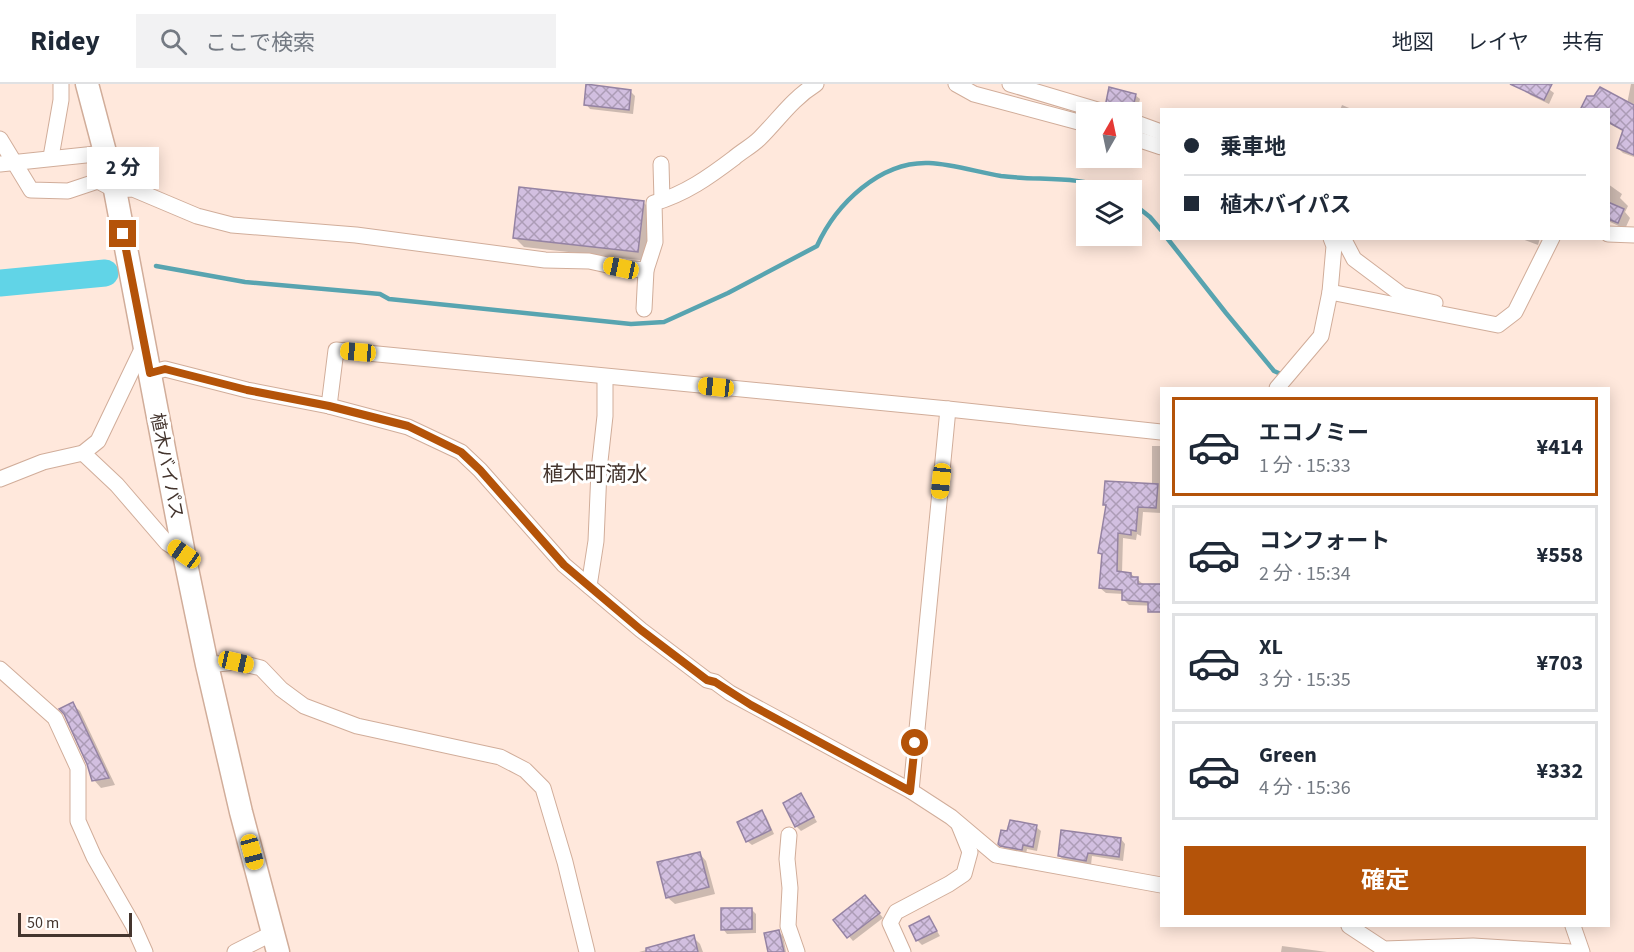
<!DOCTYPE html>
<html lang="ja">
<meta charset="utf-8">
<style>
:root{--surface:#fff;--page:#f2f2f3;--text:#1f2937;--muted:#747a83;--line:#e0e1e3;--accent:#b45309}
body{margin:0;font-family:"Source Sans 3","Noto Sans JP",sans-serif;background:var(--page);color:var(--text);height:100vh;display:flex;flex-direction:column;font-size:22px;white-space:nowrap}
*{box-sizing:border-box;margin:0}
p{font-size:20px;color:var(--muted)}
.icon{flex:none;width:33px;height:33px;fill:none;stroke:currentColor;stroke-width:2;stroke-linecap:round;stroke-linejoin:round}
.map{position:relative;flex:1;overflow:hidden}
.drawer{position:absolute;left:1160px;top:303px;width:450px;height:540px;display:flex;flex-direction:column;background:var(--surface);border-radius:0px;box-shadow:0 3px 15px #0003}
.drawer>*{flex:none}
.hud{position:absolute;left:1160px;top:24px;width:450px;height:132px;border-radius:0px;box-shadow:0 3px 15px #0003;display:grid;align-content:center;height:132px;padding:0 24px;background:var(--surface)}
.needle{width:39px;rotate:9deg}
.fabs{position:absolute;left:1076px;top:18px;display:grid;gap:12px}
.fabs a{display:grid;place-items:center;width:66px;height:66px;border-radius:0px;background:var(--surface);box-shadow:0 3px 15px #0003;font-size:30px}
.scale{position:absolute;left:18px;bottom:15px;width:114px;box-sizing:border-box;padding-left:6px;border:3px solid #44352e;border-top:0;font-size:16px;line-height:21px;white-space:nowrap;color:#44352e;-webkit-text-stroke:4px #fff;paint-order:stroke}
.end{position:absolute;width:27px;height:27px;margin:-14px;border:8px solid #b45309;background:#fff;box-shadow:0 0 0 3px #fff}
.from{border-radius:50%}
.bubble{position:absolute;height:42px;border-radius:0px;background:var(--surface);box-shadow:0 3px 15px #0003;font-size:20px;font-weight:700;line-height:42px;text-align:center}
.car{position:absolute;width:18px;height:36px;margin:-18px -9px;border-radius:8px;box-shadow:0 0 4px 2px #0007;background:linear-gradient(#f5c518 24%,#345 0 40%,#f5c518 0 76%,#345 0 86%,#f5c518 0)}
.hud b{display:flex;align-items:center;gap:21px;height:57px;font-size:22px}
.hud b+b{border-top:2px solid var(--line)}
.hud i{width:15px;height:15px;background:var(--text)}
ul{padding:10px 0 0;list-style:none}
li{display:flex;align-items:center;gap:18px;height:99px;margin:0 12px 9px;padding:0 12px;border:3px solid var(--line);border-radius:0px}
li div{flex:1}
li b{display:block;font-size:22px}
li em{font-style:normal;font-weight:700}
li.selected{border-color:var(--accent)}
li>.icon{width:54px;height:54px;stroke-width:1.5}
.primary-button{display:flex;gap:12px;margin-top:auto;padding:12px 24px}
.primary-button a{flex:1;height:69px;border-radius:0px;background:var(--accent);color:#fff;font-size:24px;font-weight:700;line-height:69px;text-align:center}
header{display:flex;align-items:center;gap:36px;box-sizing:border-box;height:84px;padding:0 30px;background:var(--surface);border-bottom:2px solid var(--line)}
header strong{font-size:28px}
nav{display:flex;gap:33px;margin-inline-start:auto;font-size:21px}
.search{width:420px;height:54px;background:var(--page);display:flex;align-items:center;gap:15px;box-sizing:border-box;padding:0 21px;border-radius:0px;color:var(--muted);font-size:22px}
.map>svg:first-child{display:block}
.shadow{fill:#0003}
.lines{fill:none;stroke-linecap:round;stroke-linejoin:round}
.stream{stroke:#58a4b0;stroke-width:4.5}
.river{stroke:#61d4e7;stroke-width:27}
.building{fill:url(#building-cross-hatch);stroke:#9583a3;stroke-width:1.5}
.minor-casing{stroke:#d1ad9a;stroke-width:17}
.highway-casing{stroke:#d1ad9a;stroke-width:25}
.minor{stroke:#fff;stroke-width:15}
.highway{stroke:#fff;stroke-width:22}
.route{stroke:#b45309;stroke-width:8}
.labels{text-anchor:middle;stroke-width:6;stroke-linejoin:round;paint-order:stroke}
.street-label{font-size:18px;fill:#44352e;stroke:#fff}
.quarter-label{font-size:21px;fill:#44352e;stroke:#fff}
</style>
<header>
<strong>Ridey</strong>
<div class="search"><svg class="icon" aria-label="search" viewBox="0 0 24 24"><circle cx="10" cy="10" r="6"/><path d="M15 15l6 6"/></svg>ここで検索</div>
<nav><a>地図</a><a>レイヤ</a><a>共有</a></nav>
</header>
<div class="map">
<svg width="1634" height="868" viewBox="0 0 1634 868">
<defs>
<pattern id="building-cross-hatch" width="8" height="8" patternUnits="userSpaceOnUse" patternTransform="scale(1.5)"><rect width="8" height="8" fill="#d2bfe0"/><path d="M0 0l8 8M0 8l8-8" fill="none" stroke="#ac9cb6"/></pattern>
</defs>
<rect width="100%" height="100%" fill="#ffe8dc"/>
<g class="shadow">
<polygon points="1529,0 1542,0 1554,9 1549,20 1530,11 1526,6"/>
<polygon points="1631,0 1634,0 1634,73 1623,69 1618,64 1624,48 1608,39 1608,26 1627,20"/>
<polygon points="630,7 635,12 633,30 590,25 586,20"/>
<polygon points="1135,11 1140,15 1136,31 1131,31 1131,28 1119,28 1108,18"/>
<polygon points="1342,21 1354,26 1340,26"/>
<polygon points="1608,100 1622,110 1620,114 1628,122 1625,128 1630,134 1625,145 1608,137"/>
<polygon points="643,118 653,128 648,177 524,163 515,154"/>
<polygon points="1519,154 1540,154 1538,161"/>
<polygon points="1152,362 1161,362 1161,429 1143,428 1141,452 1137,450 1136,456 1123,454 1122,489 1131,490 1143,500 1161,501 1161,522 1129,521 1123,515 1124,510 1106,509 1100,504 1103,472 1100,469 1108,423 1105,421 1152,401"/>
<polygon points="72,620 80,627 115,701 101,704 94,696"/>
<polygon points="801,711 817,738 801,747 796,742"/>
<polygon points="761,728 766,732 774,750 752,761 747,757"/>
<polygon points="1036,743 1041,747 1037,767 1027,765 1026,770 1006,766 999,759 1008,749"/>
<polygon points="1121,755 1125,760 1123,777 1092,772 1091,781 1064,776 1059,772"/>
<polygon points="699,769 706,777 715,810 675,820 667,813"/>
<polygon points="870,817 883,834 853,857 835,836"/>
<polygon points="751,825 756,830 756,849 727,850 723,845"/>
<polygon points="929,834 940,852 922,861 917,856"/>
<polygon points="779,848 783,852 786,868 769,868"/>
<polygon points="693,853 700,860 703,868 639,868"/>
<polygon points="1282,862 1327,868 1281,868"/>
</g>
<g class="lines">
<g class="stream">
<polyline points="1131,118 1150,133 1161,146"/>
<polyline points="1167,154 1226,229 1274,287 1283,291"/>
<path d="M156,182L245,198L380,210L389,215L631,240L664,238L728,209L817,162C836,120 880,77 929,79C953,80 977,88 1001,92C1039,97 1076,91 1114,106"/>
</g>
<polyline class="river" points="0,199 105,189"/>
</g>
<g class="building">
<polygon points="586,0 631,6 629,26 584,21"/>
<polygon points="1510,0 1552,0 1544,16"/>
<polygon points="1109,3 1136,10 1132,28 1113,25 1106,18"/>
<polygon points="1600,3 1634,21 1634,71 1617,64 1623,46 1608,38 1608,26 1580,26 1587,12 1594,12"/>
<polygon points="519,103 644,117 638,168 513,154"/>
<polygon points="1608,118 1624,125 1618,139 1608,135"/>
<polygon points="1105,397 1158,400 1156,424 1138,423 1136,447 1131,446 1131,451 1118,449 1117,487 1131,489 1131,493 1138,493 1138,500 1161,500 1161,528 1148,528 1148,518 1122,516 1122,506 1099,504 1102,470 1098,469 1106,421 1103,421"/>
<polygon points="73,618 109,694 92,697 87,680 64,630 59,625"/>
<polygon points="801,709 814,733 795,743 783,719"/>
<polygon points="762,726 771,746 746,758 737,738"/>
<polygon points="1010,736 1037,741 1033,763 1023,761 1022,766 1000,762 998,760 1001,746 1007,747"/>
<polygon points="1061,746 1121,754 1119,773 1088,769 1086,777 1058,772"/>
<polygon points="700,768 709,803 666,814 657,778"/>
<polygon points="865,811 880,829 847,854 833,836"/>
<polygon points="721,824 752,824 752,845 721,846"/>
<polygon points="929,832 937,847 916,857 909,842"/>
<polygon points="779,846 784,868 768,868 764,849"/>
<polygon points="694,851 698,868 646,868 646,864"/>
</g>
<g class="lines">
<g class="minor-casing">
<g id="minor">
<polyline points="956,0 974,10 1086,40"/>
<polyline points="1010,0 1104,28"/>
<polyline points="1131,37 1161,48"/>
<polyline points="1131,53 1161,63"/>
<path d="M0,55L31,106L68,107L98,97L115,106L133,105L197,132L232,141L356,151L545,176L589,177L621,184L646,186L655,158L654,119C685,110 709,93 734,74C742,67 752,62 760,54C779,35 792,15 816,0"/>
<polyline points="51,73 61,16 61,0"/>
<polyline points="0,80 105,69"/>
<polyline points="661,80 662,116"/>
<polyline points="1608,150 1634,151"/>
<polyline points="1343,154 1354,175 1402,211 1435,219"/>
<polyline points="1330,208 1498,241 1515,228 1552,154"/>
<polyline points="644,225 646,186"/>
<polyline points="150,289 165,285 247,306 329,322 408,343 461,368 480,386 564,481 641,546 707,596 715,598 730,609 911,707 951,733 996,771 1161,801"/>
<polyline points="1277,304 1321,252 1330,208 1334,162 1331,154"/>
<polyline points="329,322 336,266 948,325 1161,348"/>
<polyline points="83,369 117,401 167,459 184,470"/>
<polyline points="0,395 43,378 83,369 98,357 144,261"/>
<polyline points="589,502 596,457 599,386 605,332 605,293"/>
<polyline points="207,581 236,578 261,584 281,605 304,622 357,642 500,673 525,686 543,704 565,778 587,868"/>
<polyline points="0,585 55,634 78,684 78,737 94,773 133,841 145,868"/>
<polyline points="911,707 948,325"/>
<polyline points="789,751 787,775 790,804 788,842 797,868"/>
<polyline points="1349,842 1384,865 1473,862 1571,868"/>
<polyline points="1573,842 1582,868"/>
<polyline points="235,868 273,849"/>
<polyline points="903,868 890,839 896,828 949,800 964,790 970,768 959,741"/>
</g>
</g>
<g class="highway-casing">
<polyline id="highway" points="87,0 115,106 184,470 207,581 241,728 278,868"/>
</g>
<use href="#minor" class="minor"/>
<use href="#highway" class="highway"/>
</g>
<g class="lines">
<polyline class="route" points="123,150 150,289 165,285 247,306 329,322 408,342 461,368 480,386 564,481 641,546 707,596 715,598 751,621 910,707 915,659"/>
</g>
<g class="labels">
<g class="street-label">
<text transform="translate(167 382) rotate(79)" y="6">植木バイパス</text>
</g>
<g class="quarter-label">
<text x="595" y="397">植木町滴水</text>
</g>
</g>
</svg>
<div class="fabs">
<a><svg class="needle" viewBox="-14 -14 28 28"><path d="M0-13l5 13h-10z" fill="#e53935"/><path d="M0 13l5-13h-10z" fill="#747a83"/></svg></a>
<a><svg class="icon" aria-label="layers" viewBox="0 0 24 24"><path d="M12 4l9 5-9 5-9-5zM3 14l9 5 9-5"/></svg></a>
</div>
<div class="scale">50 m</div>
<i class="end from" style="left:915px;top:659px"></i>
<i class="end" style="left:123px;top:150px"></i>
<div class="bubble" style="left:87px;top:63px;width:72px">2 分</div>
<i class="car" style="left:621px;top:184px;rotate:282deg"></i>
<i class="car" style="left:358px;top:268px;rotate:275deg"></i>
<i class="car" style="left:716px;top:303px;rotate:276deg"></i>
<i class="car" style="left:941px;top:397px;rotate:186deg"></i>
<i class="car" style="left:184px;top:470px;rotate:305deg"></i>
<i class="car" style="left:236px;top:578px;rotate:103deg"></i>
<i class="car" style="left:252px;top:768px;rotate:165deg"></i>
<div class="hud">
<b><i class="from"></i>乗車地</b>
<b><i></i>植木バイパス</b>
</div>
<section class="drawer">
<ul>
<li class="selected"><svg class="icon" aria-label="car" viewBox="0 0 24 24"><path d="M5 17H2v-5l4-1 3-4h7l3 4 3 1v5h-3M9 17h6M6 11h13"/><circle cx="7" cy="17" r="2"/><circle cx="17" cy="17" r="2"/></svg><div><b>エコノミー</b><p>1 分 · 15:33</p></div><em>¥414</em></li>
<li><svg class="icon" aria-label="car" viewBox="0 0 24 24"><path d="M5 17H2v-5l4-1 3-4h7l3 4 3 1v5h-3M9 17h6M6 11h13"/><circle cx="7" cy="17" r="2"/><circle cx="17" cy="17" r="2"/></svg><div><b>コンフォート</b><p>2 分 · 15:34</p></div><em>¥558</em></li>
<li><svg class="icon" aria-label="car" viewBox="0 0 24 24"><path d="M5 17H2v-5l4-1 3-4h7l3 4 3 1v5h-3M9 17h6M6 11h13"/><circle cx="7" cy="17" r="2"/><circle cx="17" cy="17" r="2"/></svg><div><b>XL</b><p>3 分 · 15:35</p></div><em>¥703</em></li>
<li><svg class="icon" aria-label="car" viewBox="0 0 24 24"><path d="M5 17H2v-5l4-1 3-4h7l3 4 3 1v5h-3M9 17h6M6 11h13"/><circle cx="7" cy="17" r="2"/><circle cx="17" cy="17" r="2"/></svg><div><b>Green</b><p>4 分 · 15:36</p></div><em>¥332</em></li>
</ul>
<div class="primary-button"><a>確定</a></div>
</section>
</div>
